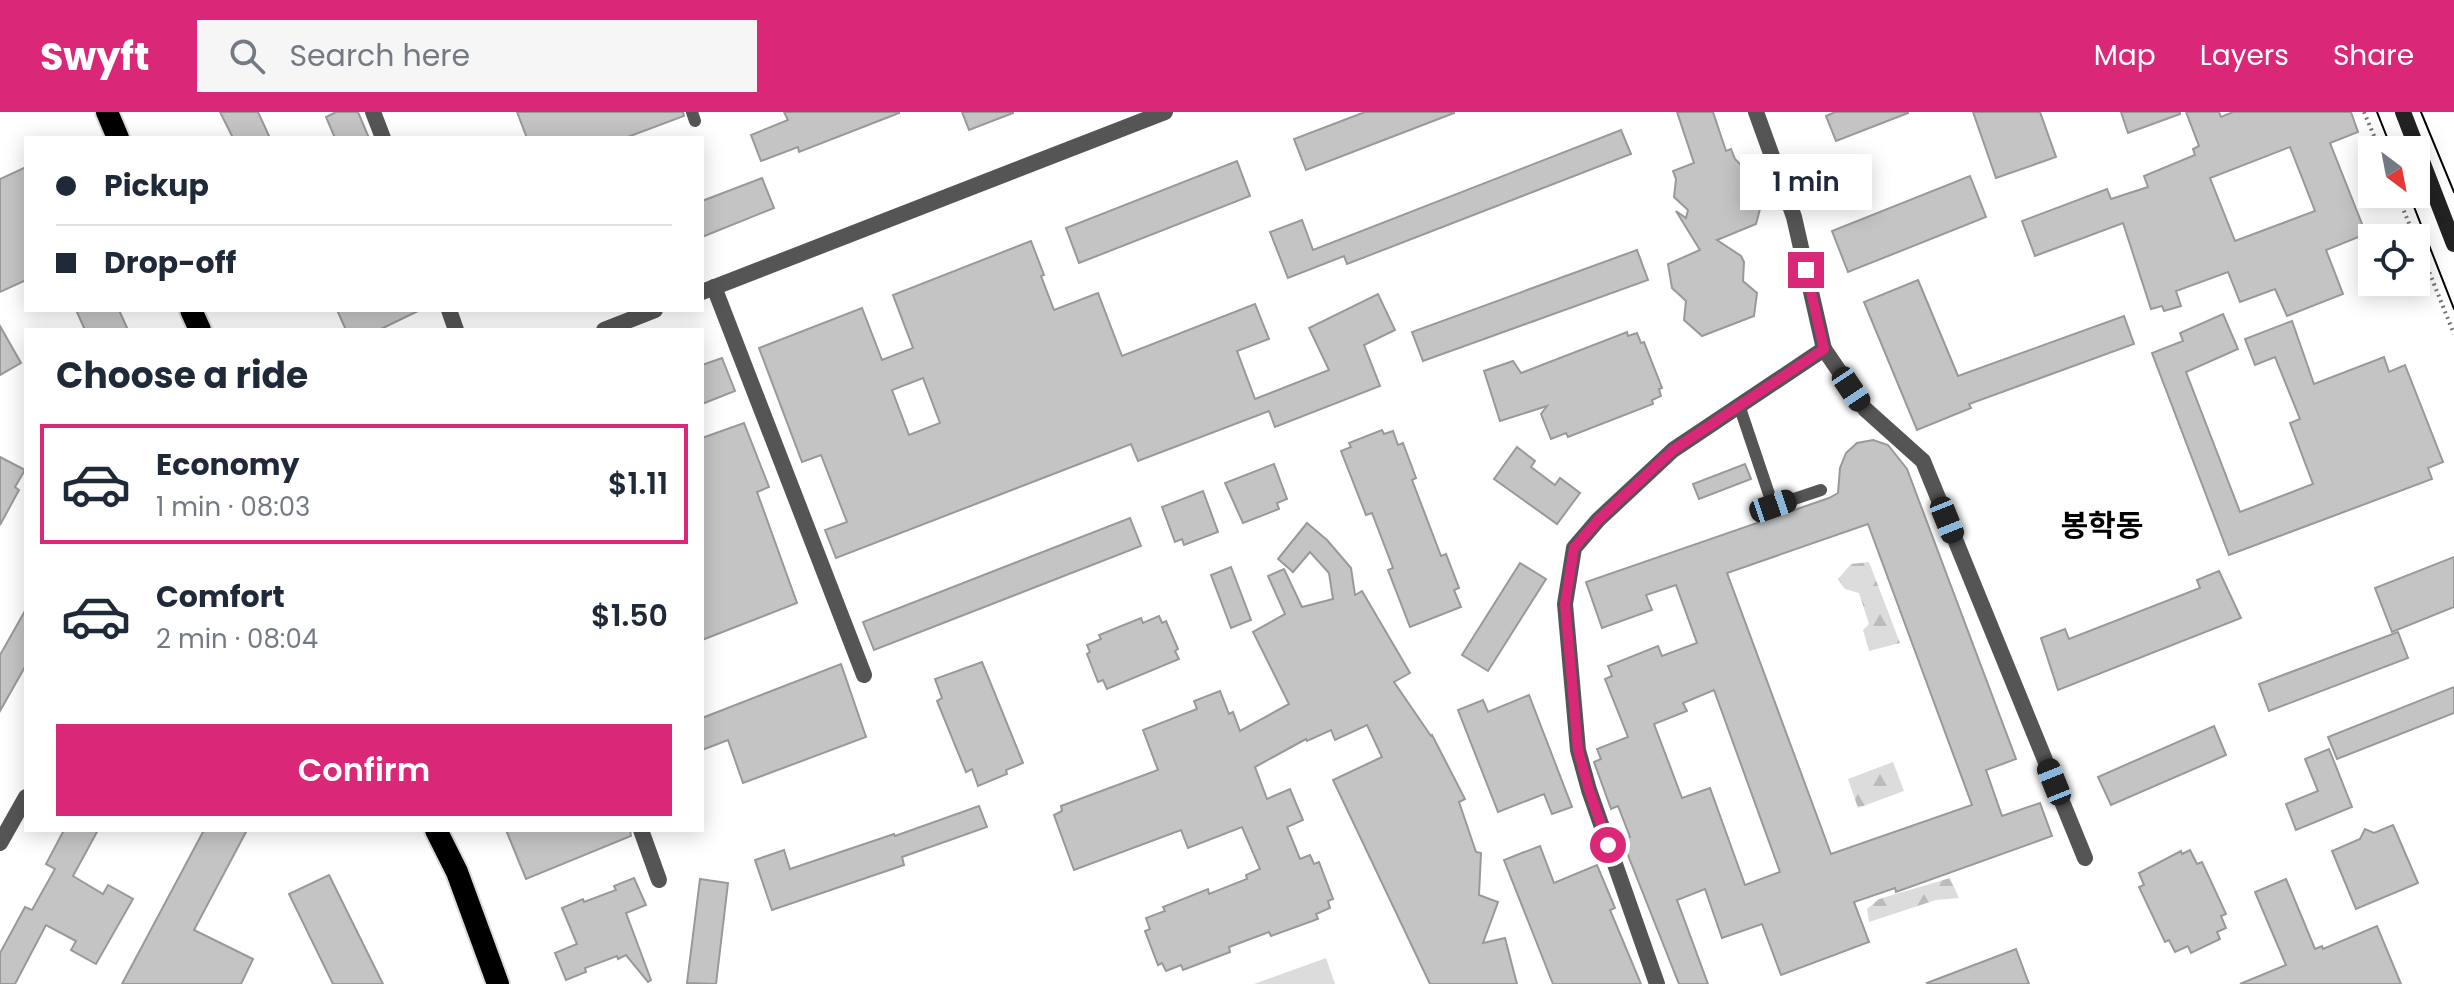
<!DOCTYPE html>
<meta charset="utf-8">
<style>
:root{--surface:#fff;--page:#f6f6f7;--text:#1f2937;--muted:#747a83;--line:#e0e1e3;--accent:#db2777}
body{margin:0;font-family:Poppins,"Noto Sans KR",sans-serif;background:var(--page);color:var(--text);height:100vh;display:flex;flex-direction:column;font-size:30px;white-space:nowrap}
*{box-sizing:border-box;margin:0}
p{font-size:26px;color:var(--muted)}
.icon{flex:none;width:44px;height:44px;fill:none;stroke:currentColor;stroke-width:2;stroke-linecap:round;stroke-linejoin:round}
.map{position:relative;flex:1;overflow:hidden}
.panel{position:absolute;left:24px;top:216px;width:680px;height:504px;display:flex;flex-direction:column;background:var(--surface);border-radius:0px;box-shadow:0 4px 20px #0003}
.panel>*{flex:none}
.top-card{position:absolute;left:24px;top:24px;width:680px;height:176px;border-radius:0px;box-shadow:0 4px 20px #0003;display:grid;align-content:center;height:176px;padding:0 32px;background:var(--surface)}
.needle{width:52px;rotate:148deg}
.buttons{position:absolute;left:2358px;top:24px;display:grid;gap:16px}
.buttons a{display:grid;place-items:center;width:72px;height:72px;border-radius:0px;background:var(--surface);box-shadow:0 4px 20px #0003;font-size:40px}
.end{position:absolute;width:36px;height:36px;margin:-18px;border:10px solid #db2777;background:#fff;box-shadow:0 0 0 4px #fff}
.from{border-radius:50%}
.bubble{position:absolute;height:56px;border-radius:0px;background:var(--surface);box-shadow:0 4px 20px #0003;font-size:26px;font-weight:600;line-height:56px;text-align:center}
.car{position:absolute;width:24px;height:48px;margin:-24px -12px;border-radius:10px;box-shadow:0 0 6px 2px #0007;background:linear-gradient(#222 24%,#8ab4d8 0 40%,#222 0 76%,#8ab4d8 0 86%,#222 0)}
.top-card b{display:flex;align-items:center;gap:28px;height:76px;font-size:30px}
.top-card b+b{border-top:2px solid var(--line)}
.top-card i{width:20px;height:20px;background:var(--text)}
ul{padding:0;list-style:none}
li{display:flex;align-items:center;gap:24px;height:120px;margin:0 16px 12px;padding:0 16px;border:4px solid transparent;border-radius:0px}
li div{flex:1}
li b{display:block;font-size:30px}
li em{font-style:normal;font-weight:600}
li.active{border-color:var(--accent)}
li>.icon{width:72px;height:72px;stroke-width:1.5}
h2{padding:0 32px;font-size:36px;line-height:96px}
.action{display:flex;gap:16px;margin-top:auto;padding:16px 32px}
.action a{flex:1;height:92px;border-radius:0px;background:var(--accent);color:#fff;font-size:32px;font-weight:600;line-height:92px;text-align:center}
header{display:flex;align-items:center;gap:48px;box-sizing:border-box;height:112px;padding:0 40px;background:var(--accent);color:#fff}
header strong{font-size:38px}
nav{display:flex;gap:44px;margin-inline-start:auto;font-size:28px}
.search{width:560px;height:72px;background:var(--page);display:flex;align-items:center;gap:20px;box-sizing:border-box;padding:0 28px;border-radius:0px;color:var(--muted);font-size:30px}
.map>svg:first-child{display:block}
.forest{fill:url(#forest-firs)}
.green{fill:#dcdcdc}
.building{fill:#c4c4c4;stroke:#999;stroke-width:2;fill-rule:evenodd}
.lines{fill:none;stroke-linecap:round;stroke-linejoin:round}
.trunk-casing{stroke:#dbdbdb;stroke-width:26}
.path{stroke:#777;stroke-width:4;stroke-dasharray:2 4;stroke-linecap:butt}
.service{stroke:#555;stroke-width:12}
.minor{stroke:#555;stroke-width:16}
.tertiary{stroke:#555;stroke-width:16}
.secondary{stroke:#222;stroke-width:16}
.trunk{stroke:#000;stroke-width:22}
.tram{stroke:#000;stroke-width:2}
.route{stroke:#db2777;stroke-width:10}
.labels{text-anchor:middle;stroke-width:8;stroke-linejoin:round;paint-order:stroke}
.quarter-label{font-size:30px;font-weight:bold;fill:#000;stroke:#fff}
</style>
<header>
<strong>Swyft</strong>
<div class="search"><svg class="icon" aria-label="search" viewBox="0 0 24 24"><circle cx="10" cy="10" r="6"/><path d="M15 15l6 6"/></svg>Search here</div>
<nav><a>Map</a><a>Layers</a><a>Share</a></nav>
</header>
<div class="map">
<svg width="2454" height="872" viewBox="0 0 2454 872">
<defs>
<pattern id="forest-firs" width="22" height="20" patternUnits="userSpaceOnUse" patternTransform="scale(2)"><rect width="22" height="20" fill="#dcdcdc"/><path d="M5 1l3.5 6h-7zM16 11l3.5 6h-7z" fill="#bbb"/></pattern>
</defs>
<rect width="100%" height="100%" fill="#fff"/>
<g class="forest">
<polygon points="1869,450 1900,531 1869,539 1863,518 1869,512 1859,481 1845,477 1838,467 1851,452"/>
<polygon points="1893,650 1904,679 1858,696 1848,667"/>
<polygon points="1950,766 1959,786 1936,788 1869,810 1867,797 1879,787"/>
</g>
<polygon class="green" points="1326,846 1335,872 1254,872"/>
<g class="building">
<polygon points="220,0 258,0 270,26 233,26"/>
<polygon points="336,0 358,0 369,26 335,26 326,5"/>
<polygon points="517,0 683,0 684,4 625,26 527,26"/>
<polygon points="784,0 899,0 899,1 799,40 798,35 761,49 751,23 788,8"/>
<polygon points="962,0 1013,0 1013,1 969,18"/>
<polygon points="1365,0 1454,0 1454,1 1306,58 1294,27"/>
<polygon points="1677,0 1713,0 1726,39 1731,37 1735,47 1747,59 1745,77 1755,84 1760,97 1756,112 1717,128 1741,144 1744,150 1743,169 1757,181 1754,204 1702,224 1684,208 1686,189 1672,176 1668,152 1700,138 1676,99 1686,106 1688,98 1674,85 1676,67 1673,59 1694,51"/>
<polygon points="1835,0 1908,0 1908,1 1836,29 1826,4"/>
<polygon points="1973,0 2040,0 2056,45 1996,66"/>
<polygon points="2121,0 2180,0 2180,2 2128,21"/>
<path d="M2186,0H2219L2221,5L2233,0H2351L2358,20L2330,31L2366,122L2326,138L2343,182L2287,204L2275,177L2240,190L2228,160L2176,179L2181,194L2164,199L2162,194L2151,197L2123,111L2035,144L2022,109L2107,77L2111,87L2148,75L2144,64L2195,43L2193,37L2199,34ZM2290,35L2315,99L2235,129L2210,66Z"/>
<polygon points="1621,18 1631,42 1347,152 1344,144 1288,166 1270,120 1302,108 1313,138"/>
<polygon points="1237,49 1250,84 1079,151 1066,116"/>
<polygon points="26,55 26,168 0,180 0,67"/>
<polygon points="1970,64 1986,105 1848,160 1832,119"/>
<polygon points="762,66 774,96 702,125 702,89"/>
<path d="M1031,129L1044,163L1041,164L1054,198L1098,181L1122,244L1255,192L1269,227L1237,239L1255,287L1329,258L1309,216L1378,182L1395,218L1364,233L1380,274L1275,315L1269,299L1138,349L1131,332L836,446L825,418L847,410L821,343L802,350L759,236L862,196L882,248L913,236L893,183ZM923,266L940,311L909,323L892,278Z"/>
<polygon points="1637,138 1648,168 1423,249 1412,220"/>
<polygon points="1918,168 1958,264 2124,204 2134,232 1969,292 1971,296 1917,318 1864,190"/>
<polygon points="76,198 119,198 128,218 85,218"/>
<polygon points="337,198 420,198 379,218 346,218"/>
<polygon points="2223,202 2238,237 2186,260 2240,400 2313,372 2290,311 2300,307 2275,245 2255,253 2245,227 2292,209 2314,272 2384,245 2389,260 2405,253 2443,350 2428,356 2432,367 2229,443 2152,241 2183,229 2180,221"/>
<polygon points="0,214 21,251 0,263"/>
<polygon points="1627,220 1628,224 1637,221 1641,231 1644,230 1662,276 1659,277 1661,284 1652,288 1653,292 1568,325 1566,321 1551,327 1541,302 1547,294 1500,309 1484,259 1513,249 1521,261"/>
<polygon points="722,246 735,279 702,292 702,253"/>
<polygon points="744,311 769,375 757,380 797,491 702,528 702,326"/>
<polygon points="1382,318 1384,322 1393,319 1398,333 1403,331 1416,366 1412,368 1441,444 1446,442 1459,476 1454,478 1461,495 1410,515 1388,458 1393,456 1372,401 1366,403 1341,339 1351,335 1349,331"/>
<path d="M1873,328L1888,333L1907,357L2016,647L1986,658L2002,704L2040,691L2052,724L1896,780L1895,776L1854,790L1869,830L1781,863L1762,812L1722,826L1705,777L1677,788L1708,872H1679L1622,728L1630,725L1618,694L1611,697L1594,650L1601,647L1597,637L1628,625L1605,567L1612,564L1608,554L1658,534L1662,544L1697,531L1676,473L1646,483L1652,498L1602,516L1586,470L1829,386L1838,381L1840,356L1846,341L1857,331ZM1868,412L1972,693L1831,742L1727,461ZM1714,578L1780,760L1745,773L1710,676L1682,686L1654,612L1687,599L1683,591Z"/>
<polygon points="1517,335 1535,349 1531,355 1555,373 1560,366 1580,381 1557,412 1494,367"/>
<polygon points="0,345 25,358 15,375 19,378 0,413"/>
<polygon points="1274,352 1287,387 1277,391 1279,397 1243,411 1225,371"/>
<polygon points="1745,352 1751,367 1699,387 1693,372"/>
<polygon points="1203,379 1218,420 1184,433 1182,427 1175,430 1162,395"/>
<polygon points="1130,406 1141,434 874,538 863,510"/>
<polygon points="1307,411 1327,428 1351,456 1355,483 1362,479 1410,561 1394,570 1431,624 1432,623 1465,687 1459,690 1476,740 1481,741 1479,783 1498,790 1483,831 1505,826 1517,872 1430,872 1333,668 1382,645 1367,613 1335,628 1331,618 1307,629 1306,627 1255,655 1267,687 1290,677 1303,708 1287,715 1300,747 1310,743 1314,752 1319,750 1333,787 1328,789 1330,796 1316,802 1318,807 1271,824 1269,820 1229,835 1230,840 1183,858 1181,853 1166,859 1162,851 1158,853 1145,819 1150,817 1146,806 1165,799 1163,795 1208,777 1209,782 1247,767 1246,763 1260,757 1242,715 1188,736 1181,718 1074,758 1054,703 1062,699 1061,694 1158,658 1143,618 1197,597 1194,589 1220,579 1229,602 1233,600 1240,619 1289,592 1253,520 1285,502 1268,464 1284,457 1302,495 1333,487 1329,461 1310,440 1293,460 1278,447"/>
<polygon points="2454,445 2454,495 2392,520 2375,476"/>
<polygon points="1520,451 1546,467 1488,559 1462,543"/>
<polygon points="1231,455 1251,508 1231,516 1211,463"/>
<polygon points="2219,459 2241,506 2058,578 2041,526 2065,517 2069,527 2200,476 2197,468"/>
<polygon points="26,497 26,553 0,599 0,543"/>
<polygon points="1159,504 1162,511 1166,509 1178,537 1175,539 1179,547 1107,577 1103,568 1098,570 1087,542 1090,540 1087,533 1101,527 1099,523 1141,506 1143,511"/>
<polygon points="2398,520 2408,546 2269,599 2259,572"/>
<polygon points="982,550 1023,651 1006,658 1007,662 978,674 972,657 966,660 937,589 942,586 935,567"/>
<polygon points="841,552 866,625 743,671 728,628 702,638 702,606"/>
<polygon points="2454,575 2454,601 2337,647 2328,625"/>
<polygon points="1529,583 1572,695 1552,702 1544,682 1498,700 1458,598 1483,588 1488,600"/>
<polygon points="2214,614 2226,643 2111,693 2098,665"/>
<polygon points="2329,637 2352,695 2296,718 2286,692 2318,679 2305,647"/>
<polygon points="979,694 987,715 902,745 904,753 772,798 755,748 784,738 790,757 894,722 895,724"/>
<polygon points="2393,713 2418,771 2356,797 2332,739 2360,727 2365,717 2374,721"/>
<polygon points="64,718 98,718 73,764 103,782 108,773 133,787 96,852 71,838 76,829 46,813 15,872 0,872 0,841 25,795 32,798 55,757 46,752"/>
<polygon points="204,718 247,718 194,818 253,847 241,872 122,872"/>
<polygon points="506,718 630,718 631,724 526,767"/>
<polygon points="1540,734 1554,771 1597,753 1615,796 1610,798 1641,872 1553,872 1504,748"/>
<polygon points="2190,738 2197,752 2202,750 2226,802 2221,804 2226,816 2217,820 2220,827 2191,841 2188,834 2175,840 2169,828 2165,830 2139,775 2144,773 2139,761 2181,739 2182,742"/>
<polygon points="329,763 383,872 333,872 289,782"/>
<polygon points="634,766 646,793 626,801 651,868 648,870 626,843 618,847 617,844 585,856 586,860 566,868 555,841 577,832 562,796 583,787 584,790 616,778 614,774"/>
<polygon points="700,767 728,771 716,872 687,871"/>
<polygon points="2286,767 2315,837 2322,834 2323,837 2377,814 2401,872 2240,872 2286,853 2255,780"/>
<polygon points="2016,837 2029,872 1928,872 1927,871"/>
</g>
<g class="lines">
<g class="trunk-casing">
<g id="trunk">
<polyline points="107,0 118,26"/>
<polyline points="191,198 200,218"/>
<polyline points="436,718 457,760 498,872"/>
</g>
</g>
<g class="path">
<polyline points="2364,0 2380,38"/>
<polyline points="2397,82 2415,126"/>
<polyline points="2416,127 2454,222"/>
</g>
<g class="service">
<polyline points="692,0 695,9"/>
<polyline points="1739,293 1773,394 1821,378"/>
</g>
<g class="minor">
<polyline points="373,0 383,26"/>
<polyline points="714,175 864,563"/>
<polyline points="449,198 456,218"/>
<polyline points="1824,237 1865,297 1923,349 2085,746"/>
<polyline points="641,718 659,768"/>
</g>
<g class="tertiary">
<polyline points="702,180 1165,0"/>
<polyline points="604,218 655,198"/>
<polyline points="0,731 26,685"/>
<polyline points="1657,872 1589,678 1578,638 1565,492 1574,436 1598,408 1673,338 1824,237 1794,105 1756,0"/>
</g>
<polyline class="secondary" points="2403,0 2454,132"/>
<use href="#trunk" class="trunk"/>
<g class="tram">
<polyline points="2377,0 2392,38"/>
<polyline points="2421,0 2454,80"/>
<polyline points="2409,82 2454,197"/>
</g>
</g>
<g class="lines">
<polyline class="route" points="1608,733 1589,678 1578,638 1565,492 1574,436 1598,408 1673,338 1824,237 1806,158"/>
</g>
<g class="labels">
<g class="quarter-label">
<text x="2102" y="424">봉학동</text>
</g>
</g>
</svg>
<div class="buttons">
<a><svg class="needle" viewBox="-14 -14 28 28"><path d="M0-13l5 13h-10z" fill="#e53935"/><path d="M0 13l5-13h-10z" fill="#747a83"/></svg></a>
<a><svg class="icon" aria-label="locate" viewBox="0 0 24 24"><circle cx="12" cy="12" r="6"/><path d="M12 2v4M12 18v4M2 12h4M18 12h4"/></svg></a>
</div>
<i class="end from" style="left:1608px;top:733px"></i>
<i class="end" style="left:1806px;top:158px"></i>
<div class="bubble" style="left:1740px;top:42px;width:132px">1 min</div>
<i class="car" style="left:1851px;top:277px;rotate:146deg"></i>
<i class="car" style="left:1773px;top:394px;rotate:71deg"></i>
<i class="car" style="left:1947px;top:408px;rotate:158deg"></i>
<i class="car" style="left:2054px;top:670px;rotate:338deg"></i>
<div class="top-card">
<b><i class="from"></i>Pickup</b>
<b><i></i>Drop-off</b>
</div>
<section class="panel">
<h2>Choose a ride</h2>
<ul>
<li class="active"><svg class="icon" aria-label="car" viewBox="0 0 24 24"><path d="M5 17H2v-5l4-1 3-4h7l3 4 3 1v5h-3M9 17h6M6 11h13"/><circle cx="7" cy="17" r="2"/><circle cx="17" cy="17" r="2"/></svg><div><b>Economy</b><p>1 min · 08:03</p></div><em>$1.11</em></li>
<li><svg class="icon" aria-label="car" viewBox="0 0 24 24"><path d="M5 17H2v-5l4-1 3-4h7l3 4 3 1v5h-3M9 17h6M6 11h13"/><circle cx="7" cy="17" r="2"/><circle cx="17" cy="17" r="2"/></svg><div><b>Comfort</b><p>2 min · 08:04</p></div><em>$1.50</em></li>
</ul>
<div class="action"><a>Confirm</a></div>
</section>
</div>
